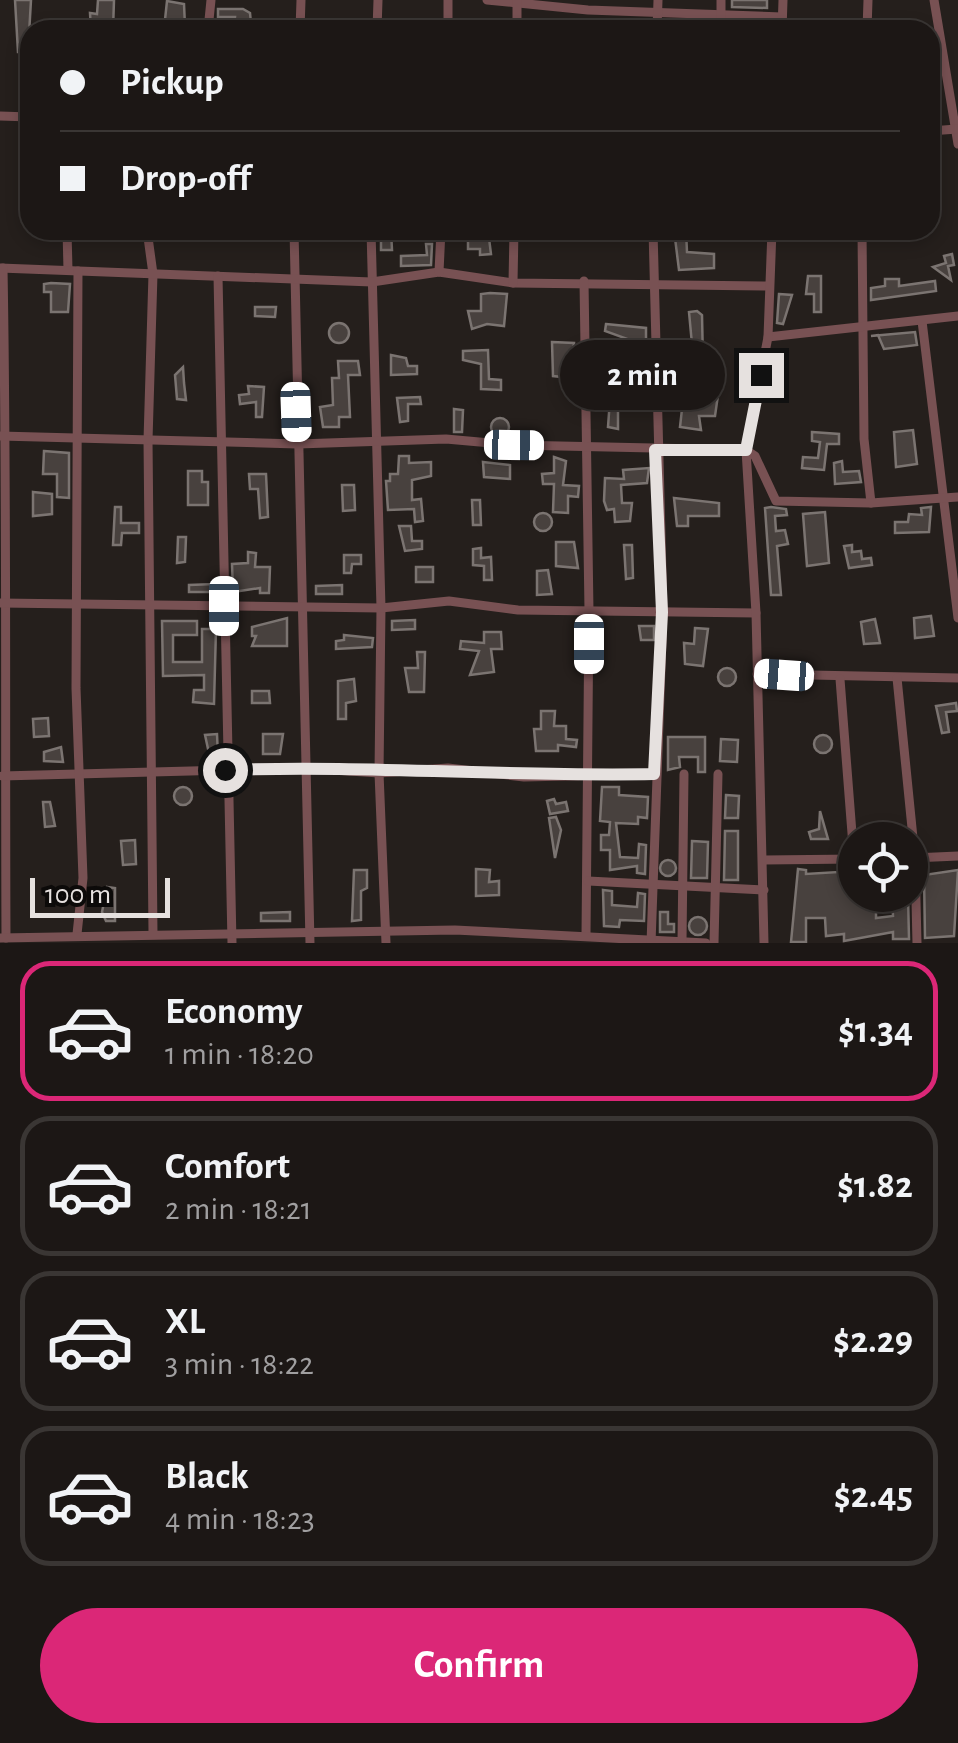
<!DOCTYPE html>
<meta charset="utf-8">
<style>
:root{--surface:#1c1715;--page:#292422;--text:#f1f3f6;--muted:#a09fa0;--line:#3a3634;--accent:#db2777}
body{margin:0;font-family:"Alegreya Sans",sans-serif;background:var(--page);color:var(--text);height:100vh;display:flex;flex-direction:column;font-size:38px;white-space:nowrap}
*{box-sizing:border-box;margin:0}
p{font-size:32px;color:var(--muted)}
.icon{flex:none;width:55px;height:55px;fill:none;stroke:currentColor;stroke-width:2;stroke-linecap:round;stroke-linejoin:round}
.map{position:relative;height:943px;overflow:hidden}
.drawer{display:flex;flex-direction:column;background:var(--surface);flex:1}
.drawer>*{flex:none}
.top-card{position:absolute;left:20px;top:20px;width:920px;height:220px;border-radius:30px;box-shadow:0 5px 15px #0003,0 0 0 2px var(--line);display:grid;align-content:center;height:220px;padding:0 40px;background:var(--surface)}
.buttons{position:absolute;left:838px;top:822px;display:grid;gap:20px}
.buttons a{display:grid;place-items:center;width:90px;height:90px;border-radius:50%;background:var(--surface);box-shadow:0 5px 15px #0003,0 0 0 2px var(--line);font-size:50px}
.scale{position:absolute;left:30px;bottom:25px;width:140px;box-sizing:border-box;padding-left:10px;border:5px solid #e6e1df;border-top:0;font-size:28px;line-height:35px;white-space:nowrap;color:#e6e1df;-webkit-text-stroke:8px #0c0a09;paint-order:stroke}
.end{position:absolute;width:45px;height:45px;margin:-22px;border:12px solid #e6e1df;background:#111;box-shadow:0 0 0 5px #111}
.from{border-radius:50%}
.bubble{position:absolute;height:70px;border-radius:35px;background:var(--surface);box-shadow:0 5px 15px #0003,0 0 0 2px var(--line);font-size:32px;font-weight:700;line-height:70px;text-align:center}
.car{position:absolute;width:30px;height:60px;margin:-30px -15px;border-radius:12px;box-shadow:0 0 8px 2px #0007;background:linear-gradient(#fff 24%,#345 0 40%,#fff 0 76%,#345 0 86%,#fff 0)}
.top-card b{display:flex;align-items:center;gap:35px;height:95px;font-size:38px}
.top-card b+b{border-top:2px solid var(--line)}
.top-card i{width:25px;height:25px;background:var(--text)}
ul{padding:18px 0 0;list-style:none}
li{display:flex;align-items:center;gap:30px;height:140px;margin:0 20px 15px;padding:0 20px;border:5px solid var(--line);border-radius:30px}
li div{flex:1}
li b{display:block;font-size:38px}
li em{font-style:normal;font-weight:700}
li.active{border-color:var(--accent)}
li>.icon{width:90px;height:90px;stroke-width:1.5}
.primary-button{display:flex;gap:20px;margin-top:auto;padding:20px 40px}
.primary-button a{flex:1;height:115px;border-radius:60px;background:var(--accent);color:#fff;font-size:40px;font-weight:700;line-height:115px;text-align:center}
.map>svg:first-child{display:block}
.building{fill:#48413e;stroke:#7b7471;stroke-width:2.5}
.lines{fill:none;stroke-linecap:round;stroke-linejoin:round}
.minor{stroke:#785153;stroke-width:9}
.route{stroke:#e6e1df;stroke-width:12}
</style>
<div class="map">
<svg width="958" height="943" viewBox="0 0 958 943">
<rect width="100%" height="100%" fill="#251f1c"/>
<g class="building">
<polygon points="15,0 31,0 28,52 18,52"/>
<polygon points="98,0 114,0 113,30 91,30 90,13 97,14"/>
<polygon points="732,0 767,0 767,8 732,7"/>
<polygon points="167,1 184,4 185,26 164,29"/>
<polygon points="218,9 243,9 250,13 251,23 234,24 235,17 218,17"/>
<polygon points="381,230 391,230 392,250 381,250"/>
<polygon points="468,230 488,230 491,254 480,255 480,249 468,249"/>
<polygon points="674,230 686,230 687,252 714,254 714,268 679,270"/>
<polygon points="426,244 432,244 431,265 401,266 401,256 427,255"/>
<polygon points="952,254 954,265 948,266 951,280 933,267 946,263 944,256"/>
<polygon points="808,276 821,276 821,312 814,312 814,294 806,294"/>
<polygon points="885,279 899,279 899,286 935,281 936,291 871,300 871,288 885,286"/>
<polygon points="51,283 70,284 68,312 51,312 51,292 44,292 44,284"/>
<polygon points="490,293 507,294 504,326 487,324 472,329 468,311 481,311 481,294"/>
<polygon points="779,294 792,295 783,324 777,323"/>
<polygon points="255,307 276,307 275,317 255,316"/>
<polygon points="697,311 702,315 703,361 698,362 698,392 682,390 686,359 693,355 689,312"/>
<circle cx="339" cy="333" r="10"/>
<polygon points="606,324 646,328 646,353 632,353 633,341 605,331"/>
<polygon points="915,332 917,345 884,349 878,335 871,336"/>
<polygon points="552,342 574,343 573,352 569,352 572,378 553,376"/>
<polygon points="488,350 489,379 501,380 501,390 481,389 481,364 463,360 463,351"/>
<polygon points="391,355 406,358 408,366 417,366 417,374 391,375"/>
<polygon points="338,361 358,361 360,375 348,375 350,417 339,417 339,427 323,427 320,407 333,405 332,378 339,378"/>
<polygon points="183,367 184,383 186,400 177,399 175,375"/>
<polygon points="248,386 264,387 262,417 256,417 256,402 240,404 239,395 249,394"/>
<polygon points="718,395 715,416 699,416 701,430 680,427 682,409 693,409 693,396"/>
<polygon points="420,397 421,404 408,404 408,421 400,422 397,398"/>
<polygon points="610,399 618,399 618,429 608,427"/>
<polygon points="454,409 463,410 462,432 454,432"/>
<circle cx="500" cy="427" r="9"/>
<polygon points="913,430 917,464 896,467 894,432"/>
<polygon points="812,432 839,434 839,444 827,444 824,470 802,468 803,457 818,458 820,442 812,441"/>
<polygon points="44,451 69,453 69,498 57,497 57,474 43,474"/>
<polygon points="399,456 409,456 409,463 431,462 431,476 412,480 412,500 421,499 423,521 415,522 414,509 388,510 386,481 390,481 390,474 398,474"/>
<polygon points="554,457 566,461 563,485 579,486 578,497 568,496 568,513 553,512 554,484 543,484 542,474 554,473"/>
<polygon points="842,461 843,472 859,471 861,482 835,484 834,463"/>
<polygon points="483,462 510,465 510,479 484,477"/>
<polygon points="649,468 647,483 621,485 622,503 632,503 630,521 615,522 614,509 607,510 604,501 605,478 624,479 623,470"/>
<polygon points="188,471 202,471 202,482 208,482 208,505 188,505"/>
<polygon points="249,474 266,474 268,517 260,518 258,489 250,489"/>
<polygon points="342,485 354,485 355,510 343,511"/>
<polygon points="33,492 52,494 52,514 33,516"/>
<polygon points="674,498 719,503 719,516 688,516 688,526 677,526"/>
<polygon points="472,500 480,500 481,525 473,525"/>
<polygon points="115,507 121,507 121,523 139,523 139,533 122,533 121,545 113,545"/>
<polygon points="771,507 786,509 787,515 775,516 776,531 785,530 788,544 777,546 781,595 771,595 765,508"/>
<polygon points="931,507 929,532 895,533 895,522 908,522 909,514 922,515 921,508"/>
<polygon points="825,512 829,563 807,566 803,514"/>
<circle cx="543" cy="522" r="9"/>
<polygon points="399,526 411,526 412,541 422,541 422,549 405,551"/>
<polygon points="178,537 186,537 185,562 177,563"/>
<polygon points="556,542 574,542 578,568 556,566"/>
<polygon points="624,545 632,545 633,578 626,579"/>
<polygon points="852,545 852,552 861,551 862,559 871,558 872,565 849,568 844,546"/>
<polygon points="481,548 481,558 491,557 492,580 484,580 484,566 473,565 473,549"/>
<polygon points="248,552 256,553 255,567 270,567 269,593 260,593 260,588 233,592 232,564 248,563"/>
<polygon points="344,555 361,555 361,564 352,564 351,573 344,573"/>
<rect x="416" y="567" width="17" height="15"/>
<polygon points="548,570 552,594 537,595 537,571"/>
<polygon points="215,584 215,592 189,592 189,585"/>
<polygon points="342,585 342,594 316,594 316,586"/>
<polygon points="931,616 934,636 915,638 914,618"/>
<polygon points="287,618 287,646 252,646 256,636 252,636 252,627"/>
<polygon points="875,619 880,643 864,644 861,622"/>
<polygon points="415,620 415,629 392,630 392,621"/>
<polygon points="162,621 197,621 197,635 173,635 173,662 202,662 202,629 216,629 214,704 193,702 194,690 204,690 204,675 163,676"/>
<polygon points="639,626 654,626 654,640 641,640"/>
<polygon points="695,628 708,629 703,666 685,664 684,643 694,644"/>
<polygon points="484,632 501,632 502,649 491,649 494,672 470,675 479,651 460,649 461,641 484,643"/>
<polygon points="344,635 373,638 372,647 336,649 336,641 344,640"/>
<polygon points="417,652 425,652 424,692 409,692 405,668 418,668"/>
<circle cx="727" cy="677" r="9"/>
<polygon points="354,679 356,701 346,703 346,719 338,719 338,681"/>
<polygon points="252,691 269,691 270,703 252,703"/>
<polygon points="956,703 957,711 946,712 949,732 942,733 936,706"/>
<polygon points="541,711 555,711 554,726 566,726 566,739 577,740 576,747 558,745 558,751 536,751 534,729 541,729"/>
<polygon points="48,718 49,736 34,737 33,719"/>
<polygon points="217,734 218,757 210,758 205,735"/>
<polygon points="263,734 283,734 280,754 263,754"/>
<circle cx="823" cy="744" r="9"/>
<polygon points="668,737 705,737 705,772 698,772 698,757 679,757 680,767 668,770"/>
<polygon points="721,739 738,740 737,762 720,761"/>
<polygon points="61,747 63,762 44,761 44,752"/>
<polygon points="602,787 619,787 619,795 648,797 647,818 638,817 638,824 616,823 620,857 638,858 639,844 646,845 645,874 637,873 637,866 610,870 610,850 601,850 601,835 609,835 610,822 600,821"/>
<circle cx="183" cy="796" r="9"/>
<polygon points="726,795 739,796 738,818 725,818"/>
<polygon points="554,799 556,804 566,802 568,811 550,814 547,801"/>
<polygon points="43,802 50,802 55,826 45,827"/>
<polygon points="820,811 828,839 811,839 809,832 819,829"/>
<polygon points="556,817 561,830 555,858 549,818"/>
<polygon points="725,831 738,831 738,880 724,880"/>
<polygon points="135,840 136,864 123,865 121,841"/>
<polygon points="692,841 708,842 707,878 691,878"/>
<circle cx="668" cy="868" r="8"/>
<polygon points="476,869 490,870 489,882 499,881 499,895 476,896"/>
<polygon points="798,869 806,870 806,874 855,871 855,895 876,897 876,918 893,916 892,895 908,895 909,939 893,939 893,932 844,941 844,934 826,936 825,918 806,918 806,942 791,942"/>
<polygon points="354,870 367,870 367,888 361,891 361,920 352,921"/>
<polygon points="958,870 954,936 925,938 924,875"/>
<polygon points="107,887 115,888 115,921 106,921 102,912"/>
<polygon points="603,890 612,891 612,905 637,907 638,893 645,894 644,921 620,920 619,927 604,926"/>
<polygon points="290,912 290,921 261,921 261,913"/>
<polygon points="660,912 668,912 668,924 674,924 674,932 660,932"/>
<circle cx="698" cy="926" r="9"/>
</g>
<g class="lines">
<g class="minor">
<polyline points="487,0 588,10 782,17"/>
<polyline points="934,0 958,144"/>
<polyline points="208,30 211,0"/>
<polyline points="300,30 301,0"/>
<polyline points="377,30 378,0"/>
<polyline points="448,30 448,0"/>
<polyline points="517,30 517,0"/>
<polyline points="657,30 658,0"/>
<polyline points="721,30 721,0"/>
<polyline points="782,30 783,0"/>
<polyline points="867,30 868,0"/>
<polyline points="0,116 30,117"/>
<polyline points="930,131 957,129"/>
<polyline points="67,230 68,270"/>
<polyline points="147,230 153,274 148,440 153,933"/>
<polyline points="294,230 310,943"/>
<polyline points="371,230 381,608 379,773 386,943"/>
<polyline points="862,230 864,439 871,503"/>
<polyline points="0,268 372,282 439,272 513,283 769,286"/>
<path d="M3,268C7,491 5,714 6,938"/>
<polyline points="439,272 441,230"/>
<polyline points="218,276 232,943"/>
<polyline points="584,281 589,611 586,935"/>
<polyline points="513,283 514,230"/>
<polyline points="922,321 958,618"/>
<polyline points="768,337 958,316"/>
<polyline points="0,436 298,444 446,439 514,445 746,450 755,456 776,501 871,503 958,497"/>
<polyline points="0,603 381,608 449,601 518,610 756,613"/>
<polyline points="757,674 958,678"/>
<polyline points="897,678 915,858 917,943"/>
<polyline points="840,679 854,859"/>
<polyline points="2,776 305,768 379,773 448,768 524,777 654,774"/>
<polyline points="913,858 958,856"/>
<polyline points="764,860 855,859"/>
<polyline points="588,881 764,890"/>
<polyline points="77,934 83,878 76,688 78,271"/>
<polyline points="0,938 455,930 706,943"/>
<polyline points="682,942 684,774"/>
<polyline points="651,943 663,612 653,230"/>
<polyline points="714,943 718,774"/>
<polyline points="764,943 756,613 746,450 768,337 772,230"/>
</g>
</g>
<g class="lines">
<path class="route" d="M225,770C368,765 510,777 654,774L662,612L655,450H746L761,375"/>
</g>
</svg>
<div class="buttons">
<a><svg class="icon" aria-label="locate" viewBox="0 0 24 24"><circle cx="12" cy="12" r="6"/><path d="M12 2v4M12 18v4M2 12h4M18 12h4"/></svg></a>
</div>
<div class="scale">100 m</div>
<i class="end from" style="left:225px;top:770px"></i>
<i class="end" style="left:761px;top:375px"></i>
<div class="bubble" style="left:560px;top:340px;width:165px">2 min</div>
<i class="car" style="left:296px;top:412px;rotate:178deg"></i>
<i class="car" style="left:514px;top:445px;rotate:91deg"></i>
<i class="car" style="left:224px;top:606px;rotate:180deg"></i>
<i class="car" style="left:589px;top:644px;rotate:180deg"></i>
<i class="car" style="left:784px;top:675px;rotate:274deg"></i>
<div class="top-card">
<b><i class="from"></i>Pickup</b>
<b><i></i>Drop-off</b>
</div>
</div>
<section class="drawer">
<ul>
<li class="active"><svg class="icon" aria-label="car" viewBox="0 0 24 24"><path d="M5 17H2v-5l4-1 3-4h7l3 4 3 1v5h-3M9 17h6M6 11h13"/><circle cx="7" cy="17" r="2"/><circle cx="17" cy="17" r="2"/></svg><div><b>Economy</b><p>1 min · 18:20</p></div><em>$1.34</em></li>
<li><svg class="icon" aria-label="car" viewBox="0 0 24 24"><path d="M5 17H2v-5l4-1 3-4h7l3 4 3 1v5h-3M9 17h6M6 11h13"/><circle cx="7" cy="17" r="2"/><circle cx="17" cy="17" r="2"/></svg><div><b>Comfort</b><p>2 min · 18:21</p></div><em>$1.82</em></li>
<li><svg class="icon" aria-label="car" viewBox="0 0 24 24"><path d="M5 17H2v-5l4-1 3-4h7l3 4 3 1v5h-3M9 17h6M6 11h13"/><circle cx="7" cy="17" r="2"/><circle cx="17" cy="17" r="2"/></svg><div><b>XL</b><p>3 min · 18:22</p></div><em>$2.29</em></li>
<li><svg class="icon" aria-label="car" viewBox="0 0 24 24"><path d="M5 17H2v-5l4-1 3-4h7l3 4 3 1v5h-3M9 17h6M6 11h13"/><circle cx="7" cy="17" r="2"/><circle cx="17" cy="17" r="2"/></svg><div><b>Black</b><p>4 min · 18:23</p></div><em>$2.45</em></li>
</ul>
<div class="primary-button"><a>Confirm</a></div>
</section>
